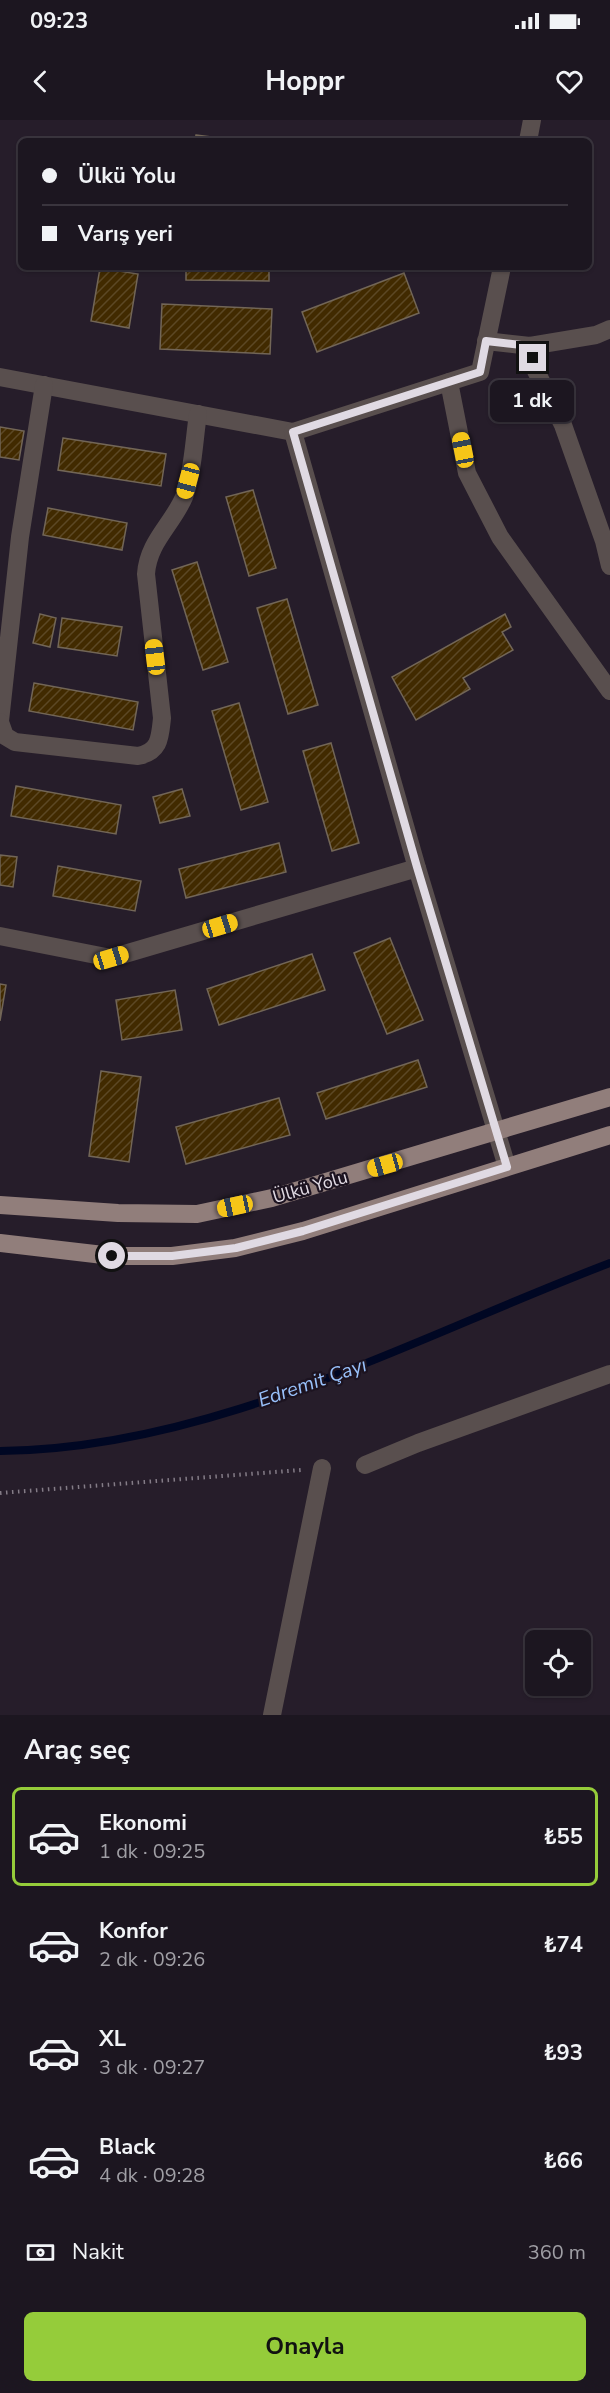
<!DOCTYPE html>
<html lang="tr">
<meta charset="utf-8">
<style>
:root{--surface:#1c1620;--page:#251f29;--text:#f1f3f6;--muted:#a09fa5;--line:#3a353e;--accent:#95cc3a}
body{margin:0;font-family:"Nunito Sans",sans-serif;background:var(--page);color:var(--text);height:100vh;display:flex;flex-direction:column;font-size:22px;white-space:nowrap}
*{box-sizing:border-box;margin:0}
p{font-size:20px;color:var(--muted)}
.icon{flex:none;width:33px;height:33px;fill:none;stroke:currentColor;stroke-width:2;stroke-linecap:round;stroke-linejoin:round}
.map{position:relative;height:1595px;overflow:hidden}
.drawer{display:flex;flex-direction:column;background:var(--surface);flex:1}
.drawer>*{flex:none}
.guide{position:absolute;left:18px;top:18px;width:574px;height:132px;border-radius:9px;box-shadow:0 2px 4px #0004,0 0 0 2px var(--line);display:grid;align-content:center;height:132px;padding:0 24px;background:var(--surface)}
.fabs{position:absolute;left:525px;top:1510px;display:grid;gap:12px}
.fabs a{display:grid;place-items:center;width:66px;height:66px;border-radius:9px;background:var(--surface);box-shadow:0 2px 4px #0004,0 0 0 2px var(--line);font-size:30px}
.end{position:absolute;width:27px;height:27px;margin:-14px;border:8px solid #e0dae3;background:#111;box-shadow:0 0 0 3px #111}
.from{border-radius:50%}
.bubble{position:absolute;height:42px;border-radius:9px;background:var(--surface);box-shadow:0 2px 4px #0004,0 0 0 2px var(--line);font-size:20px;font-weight:700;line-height:42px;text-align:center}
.car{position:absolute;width:18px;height:36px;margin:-18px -9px;border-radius:8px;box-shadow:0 0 4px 2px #0007;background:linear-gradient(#f5c518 24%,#345 0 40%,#f5c518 0 76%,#345 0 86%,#f5c518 0)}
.guide b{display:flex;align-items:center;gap:21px;height:57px;font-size:22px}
.guide b+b{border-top:2px solid var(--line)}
.guide i{width:15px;height:15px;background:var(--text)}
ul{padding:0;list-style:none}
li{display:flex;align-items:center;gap:18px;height:99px;margin:0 12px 9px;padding:0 12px;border:3px solid transparent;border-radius:9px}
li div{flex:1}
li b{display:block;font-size:22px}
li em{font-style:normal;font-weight:700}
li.active{border-color:var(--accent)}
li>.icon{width:54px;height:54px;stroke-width:1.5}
h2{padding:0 24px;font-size:27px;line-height:72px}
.pay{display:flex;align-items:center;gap:15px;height:66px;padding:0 24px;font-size:22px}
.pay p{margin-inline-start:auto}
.button{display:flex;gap:12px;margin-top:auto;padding:12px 24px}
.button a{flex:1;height:69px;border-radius:9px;background:var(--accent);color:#111;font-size:24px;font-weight:700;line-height:69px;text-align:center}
.status{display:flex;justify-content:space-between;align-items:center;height:42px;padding:0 30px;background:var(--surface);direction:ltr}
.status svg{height:16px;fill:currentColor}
header{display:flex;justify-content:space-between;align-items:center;height:78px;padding:0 24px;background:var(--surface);font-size:27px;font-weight:700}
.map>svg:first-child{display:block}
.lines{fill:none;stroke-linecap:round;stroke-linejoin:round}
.stream{stroke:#000723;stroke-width:8}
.building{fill:url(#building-hatch);stroke:#726657;stroke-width:1.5}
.path{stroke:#847c87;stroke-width:4;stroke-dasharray:1.5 4.5;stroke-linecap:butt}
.minor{stroke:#594f4e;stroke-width:18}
.major{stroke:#917e7b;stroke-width:18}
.route{stroke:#e0dae3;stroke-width:8}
.labels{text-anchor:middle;stroke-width:4.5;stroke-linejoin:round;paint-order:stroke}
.street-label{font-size:18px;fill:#e0dae3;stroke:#1c1320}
.water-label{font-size:20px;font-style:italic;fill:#98c0fa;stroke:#1c1320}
</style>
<div class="status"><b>09:23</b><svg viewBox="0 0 49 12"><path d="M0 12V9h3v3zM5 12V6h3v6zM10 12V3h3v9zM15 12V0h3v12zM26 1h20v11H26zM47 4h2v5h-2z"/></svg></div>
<header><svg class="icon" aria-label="back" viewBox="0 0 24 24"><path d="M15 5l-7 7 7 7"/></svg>Hoppr<svg class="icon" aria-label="heart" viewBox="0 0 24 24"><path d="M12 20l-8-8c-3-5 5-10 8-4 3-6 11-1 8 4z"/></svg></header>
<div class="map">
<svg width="610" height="1595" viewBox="0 0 610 1595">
<defs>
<pattern id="building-hatch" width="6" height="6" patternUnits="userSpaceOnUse" patternTransform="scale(1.5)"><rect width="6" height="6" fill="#412a00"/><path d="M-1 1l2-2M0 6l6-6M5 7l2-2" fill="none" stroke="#5c4825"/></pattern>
</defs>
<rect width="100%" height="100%" fill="#261d2a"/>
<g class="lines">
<path class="stream" d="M0,1331C213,1329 415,1217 610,1143"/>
</g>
<g class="building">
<polygon points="196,15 243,21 195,21"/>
<polygon points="186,147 269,147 269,161 186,160"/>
<polygon points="100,148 138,154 129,208 91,201"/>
<polygon points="404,153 419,193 317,232 302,192"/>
<polygon points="162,184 272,189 270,234 160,229"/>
<polygon points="0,307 24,311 19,340 0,337"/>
<polygon points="63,318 166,334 161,366 58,350"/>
<polygon points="253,370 276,448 249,456 226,377"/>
<polygon points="48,388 127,403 122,430 43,415"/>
<polygon points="197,442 228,542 203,550 172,450"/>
<polygon points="287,479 318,585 288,594 257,488"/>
<polygon points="40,494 56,498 50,527 33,523"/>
<polygon points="505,494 511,507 502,512 513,530 463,558 470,569 416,600 392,557"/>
<polygon points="62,498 122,507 117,536 58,527"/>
<polygon points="34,563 138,582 133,610 29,591"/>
<polygon points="239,583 268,682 241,690 212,591"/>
<polygon points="331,623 359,723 332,731 303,631"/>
<polygon points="16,666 121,685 116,714 11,696"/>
<polygon points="182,669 190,696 160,703 153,677"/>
<polygon points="279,723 286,752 186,778 179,749"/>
<polygon points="0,735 17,737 13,767 0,765"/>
<polygon points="58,746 141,761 135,791 53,776"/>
<polygon points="390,818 423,900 387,914 354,833"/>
<polygon points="312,834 325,870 219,905 207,869"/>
<polygon points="0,864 6,865 0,901"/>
<polygon points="175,870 182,910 122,920 116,880"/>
<polygon points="418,940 427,967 326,999 317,973"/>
<polygon points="101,951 141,957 129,1042 89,1036"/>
<polygon points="279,978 290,1015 186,1044 176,1007"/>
</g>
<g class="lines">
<polyline class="path" points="0,1373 301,1350"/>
<g class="minor">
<polyline points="528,21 532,0"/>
<polyline points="486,221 530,226 596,215 610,209"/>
<polyline points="530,226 536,251 563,305 604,421 610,446"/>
<polyline points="0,257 293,312 480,252 502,147"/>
<polyline points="449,262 467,353 500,417 610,571"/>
<polyline points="293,312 417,748 507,1047"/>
<polyline points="0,601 20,417 44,265"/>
<path d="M0,602L5,616L15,622L138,636C160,632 160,617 162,598L146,454C148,422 172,405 184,377C193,353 194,320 198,294"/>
<polyline points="0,816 111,838 417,748"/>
<polyline points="365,1345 418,1323 610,1254"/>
<polyline points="272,1595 322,1348"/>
</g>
<g class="major">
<polyline points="0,1085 118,1093 197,1094 272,1078 610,977"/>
<polyline points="0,1123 112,1136 172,1136 235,1128 303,1111 610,1015"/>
</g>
</g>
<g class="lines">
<polyline class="route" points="112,1136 172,1136 236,1128 303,1111 507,1047 417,747 293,312 480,252 486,221 530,226 533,238"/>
</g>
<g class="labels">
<g class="street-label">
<text transform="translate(310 1067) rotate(-16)" y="6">Ülkü Yolu</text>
</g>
<g class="water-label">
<text transform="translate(312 1262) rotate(-19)" y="7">Edremit Çayı</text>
</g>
</g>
</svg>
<div class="fabs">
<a><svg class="icon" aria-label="locate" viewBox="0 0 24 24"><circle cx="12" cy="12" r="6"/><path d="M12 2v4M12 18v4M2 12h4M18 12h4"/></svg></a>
</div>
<i class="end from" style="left:112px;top:1136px"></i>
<i class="end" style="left:533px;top:238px"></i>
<div class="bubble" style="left:490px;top:260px;width:84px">1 dk</div>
<i class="car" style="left:463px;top:330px;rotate:349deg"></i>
<i class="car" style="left:188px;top:361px;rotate:195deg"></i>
<i class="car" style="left:155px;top:537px;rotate:353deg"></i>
<i class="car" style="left:220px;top:806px;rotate:73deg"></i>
<i class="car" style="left:111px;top:838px;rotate:73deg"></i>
<i class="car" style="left:385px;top:1045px;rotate:254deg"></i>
<i class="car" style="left:235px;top:1086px;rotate:258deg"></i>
<div class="guide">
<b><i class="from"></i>Ülkü Yolu</b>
<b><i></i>Varış yeri</b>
</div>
</div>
<section class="drawer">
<h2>Araç seç</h2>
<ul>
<li class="active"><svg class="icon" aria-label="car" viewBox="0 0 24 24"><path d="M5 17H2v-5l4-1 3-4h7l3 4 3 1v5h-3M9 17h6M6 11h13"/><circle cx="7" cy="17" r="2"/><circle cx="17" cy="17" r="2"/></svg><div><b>Ekonomi</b><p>1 dk · 09:25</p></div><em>₺55</em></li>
<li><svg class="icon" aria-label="car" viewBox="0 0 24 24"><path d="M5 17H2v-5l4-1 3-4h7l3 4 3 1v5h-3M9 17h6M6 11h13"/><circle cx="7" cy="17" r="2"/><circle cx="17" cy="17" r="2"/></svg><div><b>Konfor</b><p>2 dk · 09:26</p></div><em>₺74</em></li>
<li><svg class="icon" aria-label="car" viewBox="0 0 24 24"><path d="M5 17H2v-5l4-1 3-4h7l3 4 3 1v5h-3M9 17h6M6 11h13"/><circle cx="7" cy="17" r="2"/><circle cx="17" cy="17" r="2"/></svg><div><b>XL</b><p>3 dk · 09:27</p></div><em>₺93</em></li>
<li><svg class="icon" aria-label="car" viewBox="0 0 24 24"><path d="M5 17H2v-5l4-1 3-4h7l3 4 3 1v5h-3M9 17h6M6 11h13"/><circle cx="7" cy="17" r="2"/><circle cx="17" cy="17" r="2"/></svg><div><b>Black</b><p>4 dk · 09:28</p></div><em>₺66</em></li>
</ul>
<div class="pay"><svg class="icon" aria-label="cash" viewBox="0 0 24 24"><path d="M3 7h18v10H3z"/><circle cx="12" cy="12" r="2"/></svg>Nakit<p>360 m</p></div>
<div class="button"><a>Onayla</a></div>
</section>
